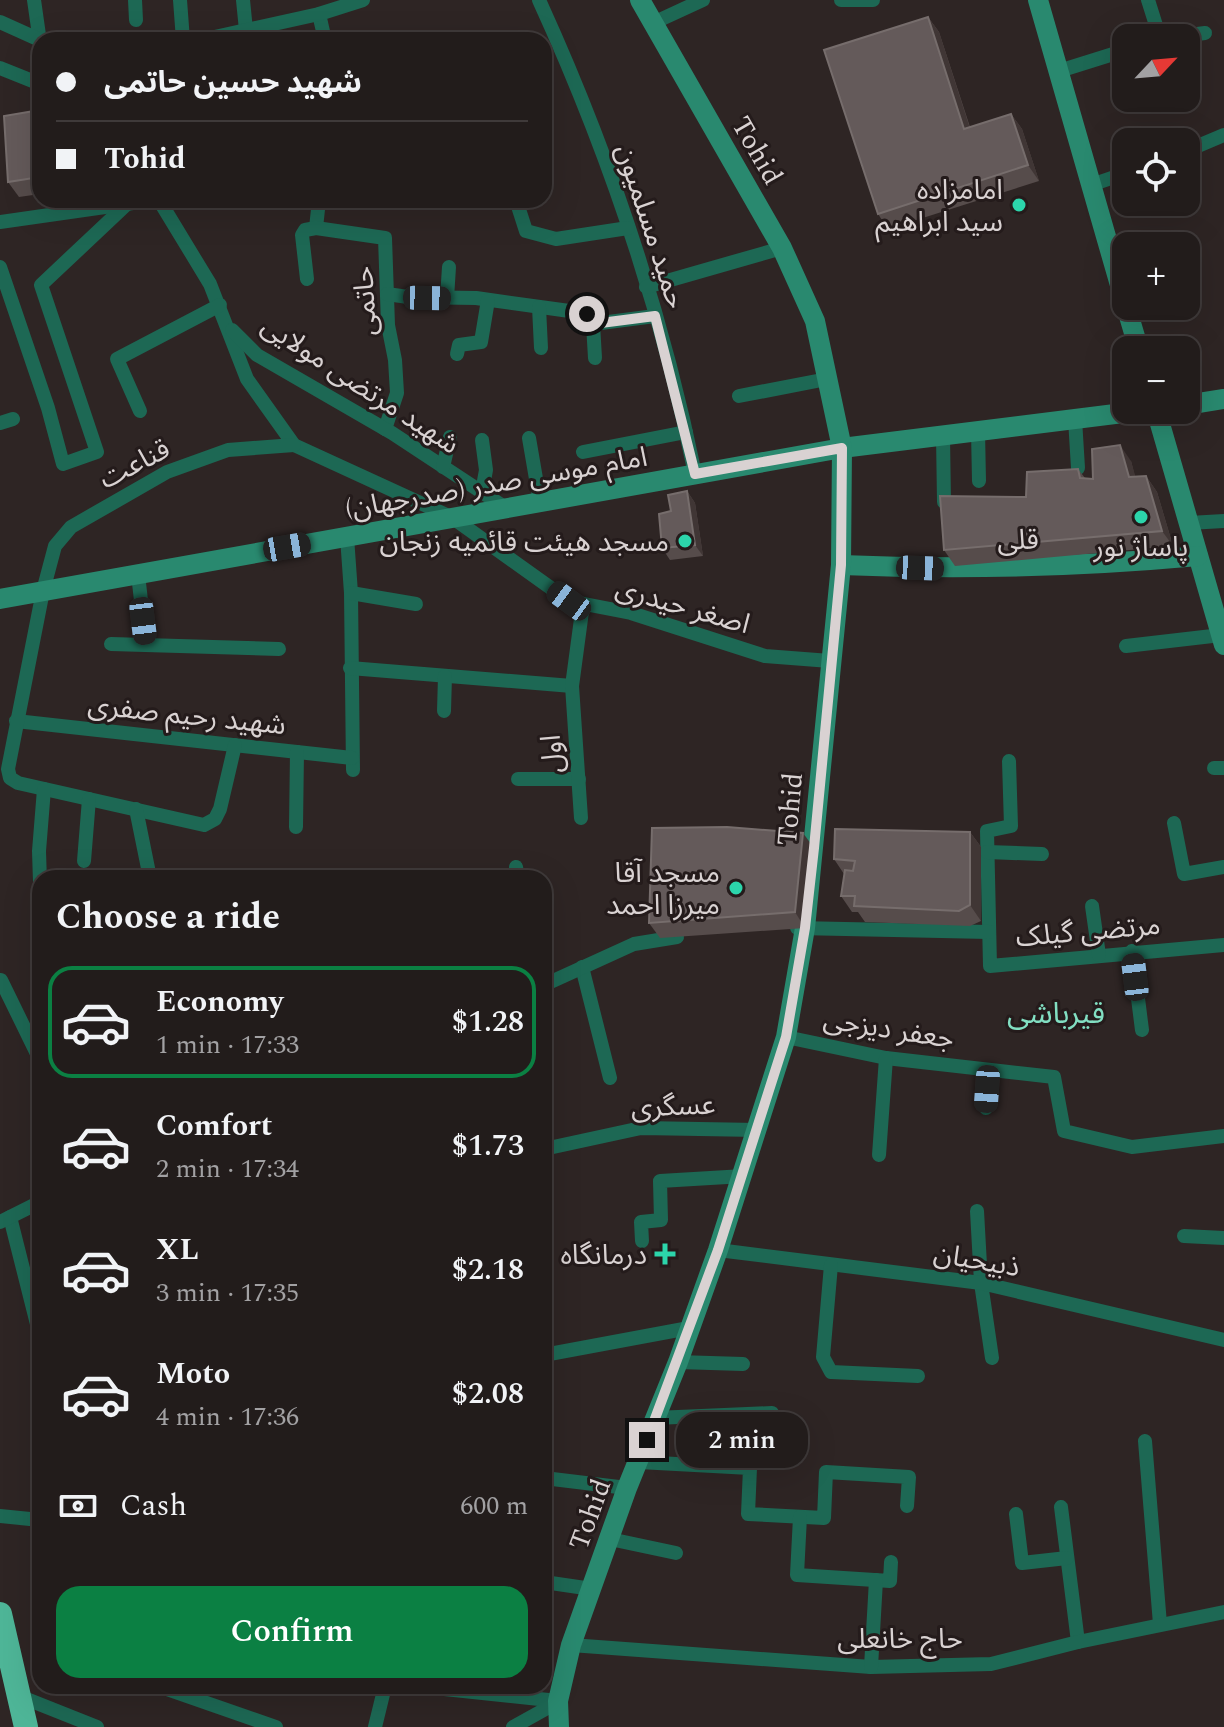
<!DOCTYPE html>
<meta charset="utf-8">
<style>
:root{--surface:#221c1b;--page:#2e2928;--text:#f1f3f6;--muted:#a2a1a3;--line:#3f3a3a;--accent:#0b8043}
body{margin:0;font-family:Spectral,"Noto Sans Arabic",serif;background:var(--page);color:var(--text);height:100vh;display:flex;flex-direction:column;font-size:30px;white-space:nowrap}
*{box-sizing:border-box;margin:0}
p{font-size:26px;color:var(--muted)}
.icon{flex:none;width:44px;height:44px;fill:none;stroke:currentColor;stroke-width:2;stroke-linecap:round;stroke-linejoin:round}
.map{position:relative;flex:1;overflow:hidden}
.side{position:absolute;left:32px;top:870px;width:520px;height:824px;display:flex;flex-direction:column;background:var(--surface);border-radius:24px;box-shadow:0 8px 32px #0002,0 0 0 2px var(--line)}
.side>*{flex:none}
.guide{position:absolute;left:32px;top:32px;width:520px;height:176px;border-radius:24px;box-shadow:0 8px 32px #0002,0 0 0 2px var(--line);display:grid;align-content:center;height:176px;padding:0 24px;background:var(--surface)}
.needle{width:52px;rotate:64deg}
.controls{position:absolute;left:1112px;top:24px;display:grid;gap:16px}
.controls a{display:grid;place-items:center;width:88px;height:88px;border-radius:16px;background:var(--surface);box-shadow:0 8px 32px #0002,0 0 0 2px var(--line);font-size:40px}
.end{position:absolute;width:36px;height:36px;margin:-18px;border:10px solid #d9d2d2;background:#111;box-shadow:0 0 0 4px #111}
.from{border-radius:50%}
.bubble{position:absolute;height:56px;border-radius:24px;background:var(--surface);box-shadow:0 8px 32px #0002,0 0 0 2px var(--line);font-size:26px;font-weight:600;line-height:56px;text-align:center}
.car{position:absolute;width:24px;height:48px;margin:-24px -12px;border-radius:10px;box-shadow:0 0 6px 2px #0007;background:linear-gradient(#222 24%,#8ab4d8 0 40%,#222 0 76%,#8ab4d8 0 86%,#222 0)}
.guide b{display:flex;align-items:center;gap:28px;height:76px;font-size:30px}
.guide b+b{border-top:2px solid var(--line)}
.guide i{width:20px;height:20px;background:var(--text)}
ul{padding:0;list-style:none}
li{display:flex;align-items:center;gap:24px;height:112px;margin:0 16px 12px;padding:0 8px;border:4px solid transparent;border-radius:24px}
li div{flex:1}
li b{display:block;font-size:30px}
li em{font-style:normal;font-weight:600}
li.on{border-color:var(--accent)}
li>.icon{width:72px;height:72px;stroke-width:1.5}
h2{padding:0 24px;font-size:36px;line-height:96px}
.pay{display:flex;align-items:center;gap:20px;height:88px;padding:0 24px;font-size:30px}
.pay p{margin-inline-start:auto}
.button{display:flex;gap:16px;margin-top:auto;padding:16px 24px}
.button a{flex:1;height:92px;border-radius:24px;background:var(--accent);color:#fff;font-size:32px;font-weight:600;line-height:92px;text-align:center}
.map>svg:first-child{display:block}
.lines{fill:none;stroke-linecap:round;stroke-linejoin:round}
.street{stroke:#1d6854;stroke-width:14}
.secondary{stroke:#29896f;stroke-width:20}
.highway{stroke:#4eb597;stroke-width:24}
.wall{fill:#564c4b}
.shaded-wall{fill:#403635}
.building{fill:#645a5a;stroke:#766d6c;stroke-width:2}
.route{stroke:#d9d2d2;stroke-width:10}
.poi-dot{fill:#2cd5ab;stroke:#241b1b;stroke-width:3}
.labels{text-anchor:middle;stroke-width:6;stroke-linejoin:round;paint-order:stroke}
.street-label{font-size:28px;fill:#d9d2d2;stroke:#241b1b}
.poi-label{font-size:28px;fill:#d9d2d2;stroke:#241b1b;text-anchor:end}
.neighbourhood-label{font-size:30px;fill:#82dfc2;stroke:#241b1b}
</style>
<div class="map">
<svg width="1224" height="1727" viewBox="0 0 1224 1727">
<rect width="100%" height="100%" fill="#2e2524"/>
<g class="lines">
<g class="street">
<polyline points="34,0 40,42"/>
<polyline points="135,0 136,20"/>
<polyline points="180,0 183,40"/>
<polyline points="243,0 246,30"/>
<path d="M539,0C608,151 662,312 695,474"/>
<polyline points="841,0 873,0"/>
<polyline points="1148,0 1160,38"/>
<polyline points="319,14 325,40"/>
<polyline points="0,22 40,40"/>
<polyline points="653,23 703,0"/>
<polyline points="1166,38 1205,33"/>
<polyline points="201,40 319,14 363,0"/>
<polyline points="0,68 40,84"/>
<polyline points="1059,71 1126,50"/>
<polyline points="1186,151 1224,135"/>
<polyline points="1091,185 1126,173"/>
<polyline points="159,200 210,284 247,379 294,445 453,518 569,601 631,613 765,656 830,661"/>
<polyline points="516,200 526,231 556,239 628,228"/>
<polyline points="0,222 154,200"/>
<polyline points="316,228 319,200"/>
<polyline points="0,267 48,408 63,464 97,452 41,285 127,204"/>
<polyline points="307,279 302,235 305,230 316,228 385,238 388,325 395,360 397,393 385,429"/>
<polyline points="646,287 782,248"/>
<polyline points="387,294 408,297 476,298 584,313 589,316 593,324 655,316"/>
<polyline points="447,298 449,267"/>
<polyline points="539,307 541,348"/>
<polyline points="593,324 595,358"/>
<polyline points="232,330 257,355 392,433 506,508"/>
<polyline points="457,354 459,345 481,342 488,300"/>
<polyline points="739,396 827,379"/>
<polyline points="140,411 117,359 220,305"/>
<polyline points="1075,419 1078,468"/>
<polyline points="0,423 13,419"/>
<polyline points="978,431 979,481"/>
<polyline points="943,436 944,502"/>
<polyline points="529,438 540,502"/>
<polyline points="583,452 686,432"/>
<polyline points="443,467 450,437"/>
<polyline points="482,492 486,470 482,440"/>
<polyline points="1189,523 1224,521"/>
<polyline points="347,537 351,593 353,770"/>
<polyline points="138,574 146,645"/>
<polyline points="351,593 416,604"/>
<polyline points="111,644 279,649"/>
<polyline points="1126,646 1221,635"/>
<polyline points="350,668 572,686"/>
<polyline points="444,711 445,676"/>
<polyline points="16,721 352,758"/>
<polyline points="235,745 220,809 215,819 204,825 18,783 10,778 8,769 43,591 55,546 71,527 167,472 228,450 294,445"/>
<polyline points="1009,761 1011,826 987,831 990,966 1224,945"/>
<polyline points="1214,768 1224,768"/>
<polyline points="518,779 579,779"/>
<polyline points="136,809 150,878"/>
<polyline points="581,818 572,686 583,604"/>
<polyline points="1174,823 1184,874 1224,867"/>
<polyline points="296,827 297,752"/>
<polyline points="987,852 1042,854"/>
<polyline points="84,861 89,799"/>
<polyline points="516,867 518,878"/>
<polyline points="40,882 39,851 44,789"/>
<polyline points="1092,906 1099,955"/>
<polyline points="797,928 989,932"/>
<polyline points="1132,951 1142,1030"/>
<polyline points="582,967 610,1078"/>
<polyline points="1,980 40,1060"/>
<polyline points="544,985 634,944 677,937"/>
<polyline points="786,1037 886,1058 1054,1077 1064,1131 1132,1147 1224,1136"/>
<polyline points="986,1108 988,1070"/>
<polyline points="544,1149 641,1128 758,1130"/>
<polyline points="879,1155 886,1058"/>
<polyline points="977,1211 981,1283 992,1358"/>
<polyline points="10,1217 40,1336"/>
<polyline points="0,1222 40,1202"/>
<polyline points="1184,1236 1224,1238"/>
<polyline points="642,1241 641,1222 661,1220 660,1181 744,1176"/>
<polyline points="718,1250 981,1283 1224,1340"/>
<polyline points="831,1265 823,1357 831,1372 918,1376"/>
<polyline points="544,1355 689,1328"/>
<polyline points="678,1362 743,1364"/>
<polyline points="655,1418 772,1413"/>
<polyline points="1145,1441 1160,1624"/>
<polyline points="639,1462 750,1468 748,1514 824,1518 826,1472 909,1477 907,1506"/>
<polyline points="544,1478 627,1488"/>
<polyline points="1061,1507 1078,1642"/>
<polyline points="1016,1514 1022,1563 1067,1558"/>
<polyline points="0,1516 40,1520"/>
<polyline points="800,1517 797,1575 890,1581 891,1562"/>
<polyline points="610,1539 676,1553"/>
<polyline points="544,1582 592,1589"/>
<polyline points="571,1645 871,1667 991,1664 1078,1642 1224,1612"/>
<polyline points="871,1667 876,1580"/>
<polyline points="158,1686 276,1727"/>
<polyline points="416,1686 558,1701"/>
<polyline points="19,1696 97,1727"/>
<polyline points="375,1727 385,1686"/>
<polyline points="513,1727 558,1702"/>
</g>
<g class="secondary">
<polyline points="1038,0 1126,306"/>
<polyline points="1126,306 1139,350"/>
<polyline points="1186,405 1224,399"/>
<polyline points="1156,410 1224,645"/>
<path d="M841,565C962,570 1078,567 1198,556"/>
<polyline points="0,599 842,448 1147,410"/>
<polyline points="559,1727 558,1701 571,1645 627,1488 678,1362 718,1250 786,1037 805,928 841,565 842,448 815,321 782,248 640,0"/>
</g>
<polyline class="highway" points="0,1614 26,1727"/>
</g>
<g class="wall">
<polygon points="928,17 939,32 970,127 1011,114 1022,129 1039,181 888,229 878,214"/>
<polygon points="40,110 40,194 19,197 8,182"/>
<polygon points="1131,461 1135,477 1146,476 1157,492 1173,546 955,566 944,550 1026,497 1078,469 1085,478 1093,479"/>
<polygon points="687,491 695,503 703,556 670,560 662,548"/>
<polygon points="970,832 981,847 981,921 970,926 865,922 858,912 852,912 841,896 844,874 834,859"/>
<polygon points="814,848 805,928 660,938 649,923"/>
</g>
<g class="shaded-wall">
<polygon points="928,17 939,32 975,144 964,129"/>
<polygon points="1011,114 1022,129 1039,181 1028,165"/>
<polygon points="1120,445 1131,461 1140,493 1129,477"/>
<polygon points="1146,476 1157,492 1173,546 1162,531"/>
<polygon points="687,491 695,503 703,556 695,545"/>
<polygon points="970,832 981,847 981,921 970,905"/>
<polygon points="803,833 814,848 805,928 795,912"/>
</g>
<g class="building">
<polygon points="928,17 964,129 1011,114 1028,165 878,214 824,50"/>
<polygon points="40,110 40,177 8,182 4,116"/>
<polygon points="1120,445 1129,477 1146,476 1162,531 944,550 940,496 1026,497 1027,472 1078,469 1080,478 1093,479 1092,449"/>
<polygon points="687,491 695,545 662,548 659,514 671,511 668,495"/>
<polygon points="727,827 803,833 795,912 649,923 652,828"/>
<polygon points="835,829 970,832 970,905 959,911 854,906 855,896 841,896 845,870 853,871 855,861 834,859"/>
</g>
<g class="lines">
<polyline class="route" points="587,314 593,324 655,316 695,474 842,448 841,565 814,848 805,928 786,1037 718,1250 647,1440"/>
</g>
<g class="poi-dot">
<circle cx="1019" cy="205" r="8"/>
<circle cx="1141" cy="517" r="8"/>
<circle cx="685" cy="541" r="8"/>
<circle cx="736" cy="888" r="8"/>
<path d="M661 1242h8v8h8v8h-8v8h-8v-8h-8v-8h8z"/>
</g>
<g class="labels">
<g class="street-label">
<text transform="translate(758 150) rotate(60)" y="10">Tohid</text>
<text transform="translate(652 226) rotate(72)" y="10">حمید مسلمیون</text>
<text transform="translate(364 301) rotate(-93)" y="10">حاتمی</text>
<text transform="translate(361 384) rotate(33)" y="10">شهید مرتضی مولایی</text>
<text transform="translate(134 463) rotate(-27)" y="10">قناعت</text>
<text transform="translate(496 482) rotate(-10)" y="10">(صدرجهان) امام موسی صدر</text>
<text transform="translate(1018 539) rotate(-2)" y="10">قلی</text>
<text transform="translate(683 605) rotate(16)" y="10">اصغر حیدری</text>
<text transform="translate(187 714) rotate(6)" y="10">شهید رحیم صفری</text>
<text transform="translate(551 754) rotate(-94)" y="10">اول</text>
<text transform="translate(789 809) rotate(-85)" y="10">Tohid</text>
<text transform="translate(1088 930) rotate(-5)" y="10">مرتضی گیلک</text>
<text transform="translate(889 1028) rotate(9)" y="10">جعفر دیزجی</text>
<text transform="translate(673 1105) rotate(-2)" y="10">عسگری</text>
<text transform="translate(977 1259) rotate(10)" y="10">ذبیحیان</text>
<text transform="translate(589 1514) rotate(-70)" y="10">Tohid</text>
<text x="900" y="1648">حاج خانعلی</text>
</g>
<g class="poi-label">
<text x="1003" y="199">امامزاده<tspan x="1003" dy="32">سید ابراهیم</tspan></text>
<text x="669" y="551">مسجد هیئت قائمیه زنجان</text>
<text x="1141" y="556" text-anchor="middle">پاساژ نور</text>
<text x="720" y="882">مسجد آقا<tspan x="720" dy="32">میرزا احمد</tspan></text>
<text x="647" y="1264">درمانگاه</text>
</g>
<g class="neighbourhood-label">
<text x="1056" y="1023">قیرباشی</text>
</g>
</g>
</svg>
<div class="controls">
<a><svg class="needle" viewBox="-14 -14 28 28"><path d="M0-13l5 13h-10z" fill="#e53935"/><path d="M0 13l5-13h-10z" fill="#a2a1a3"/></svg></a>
<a><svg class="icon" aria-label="locate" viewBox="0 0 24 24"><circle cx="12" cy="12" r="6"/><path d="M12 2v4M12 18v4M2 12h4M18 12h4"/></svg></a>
<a>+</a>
<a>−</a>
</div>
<i class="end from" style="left:587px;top:314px"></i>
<i class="end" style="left:647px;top:1440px"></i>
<div class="bubble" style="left:676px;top:1412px;width:132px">2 min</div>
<i class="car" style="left:427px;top:298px;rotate:91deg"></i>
<i class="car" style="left:287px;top:547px;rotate:80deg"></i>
<i class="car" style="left:920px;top:568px;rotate:92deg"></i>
<i class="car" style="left:569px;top:601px;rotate:306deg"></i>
<i class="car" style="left:143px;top:621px;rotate:173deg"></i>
<i class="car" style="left:1135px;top:977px;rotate:353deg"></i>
<i class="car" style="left:987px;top:1089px;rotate:184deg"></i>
<div class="guide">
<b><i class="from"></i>شهید حسین حاتمی</b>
<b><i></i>Tohid</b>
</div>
<section class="side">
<h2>Choose a ride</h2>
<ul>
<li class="on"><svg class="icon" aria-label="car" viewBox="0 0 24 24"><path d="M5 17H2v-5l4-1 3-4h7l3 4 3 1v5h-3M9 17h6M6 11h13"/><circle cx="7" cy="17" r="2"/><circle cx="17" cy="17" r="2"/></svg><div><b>Economy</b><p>1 min · 17:33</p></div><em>$1.28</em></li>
<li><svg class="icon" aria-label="car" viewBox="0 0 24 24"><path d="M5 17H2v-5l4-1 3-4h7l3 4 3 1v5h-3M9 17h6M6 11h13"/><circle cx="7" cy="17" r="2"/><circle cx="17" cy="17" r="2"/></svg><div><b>Comfort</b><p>2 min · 17:34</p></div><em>$1.73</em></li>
<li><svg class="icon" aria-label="car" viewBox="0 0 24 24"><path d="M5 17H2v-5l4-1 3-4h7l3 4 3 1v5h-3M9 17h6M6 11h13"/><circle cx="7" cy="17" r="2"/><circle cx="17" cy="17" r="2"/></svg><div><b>XL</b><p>3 min · 17:35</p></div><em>$2.18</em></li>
<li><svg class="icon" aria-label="car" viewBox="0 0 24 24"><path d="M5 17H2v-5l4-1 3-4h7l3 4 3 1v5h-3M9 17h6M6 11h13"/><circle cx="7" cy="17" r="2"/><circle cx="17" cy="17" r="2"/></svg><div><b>Moto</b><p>4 min · 17:36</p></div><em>$2.08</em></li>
</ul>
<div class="pay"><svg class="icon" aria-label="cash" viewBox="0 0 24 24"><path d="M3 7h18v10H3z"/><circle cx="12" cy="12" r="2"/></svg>Cash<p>600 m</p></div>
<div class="button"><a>Confirm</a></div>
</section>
</div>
